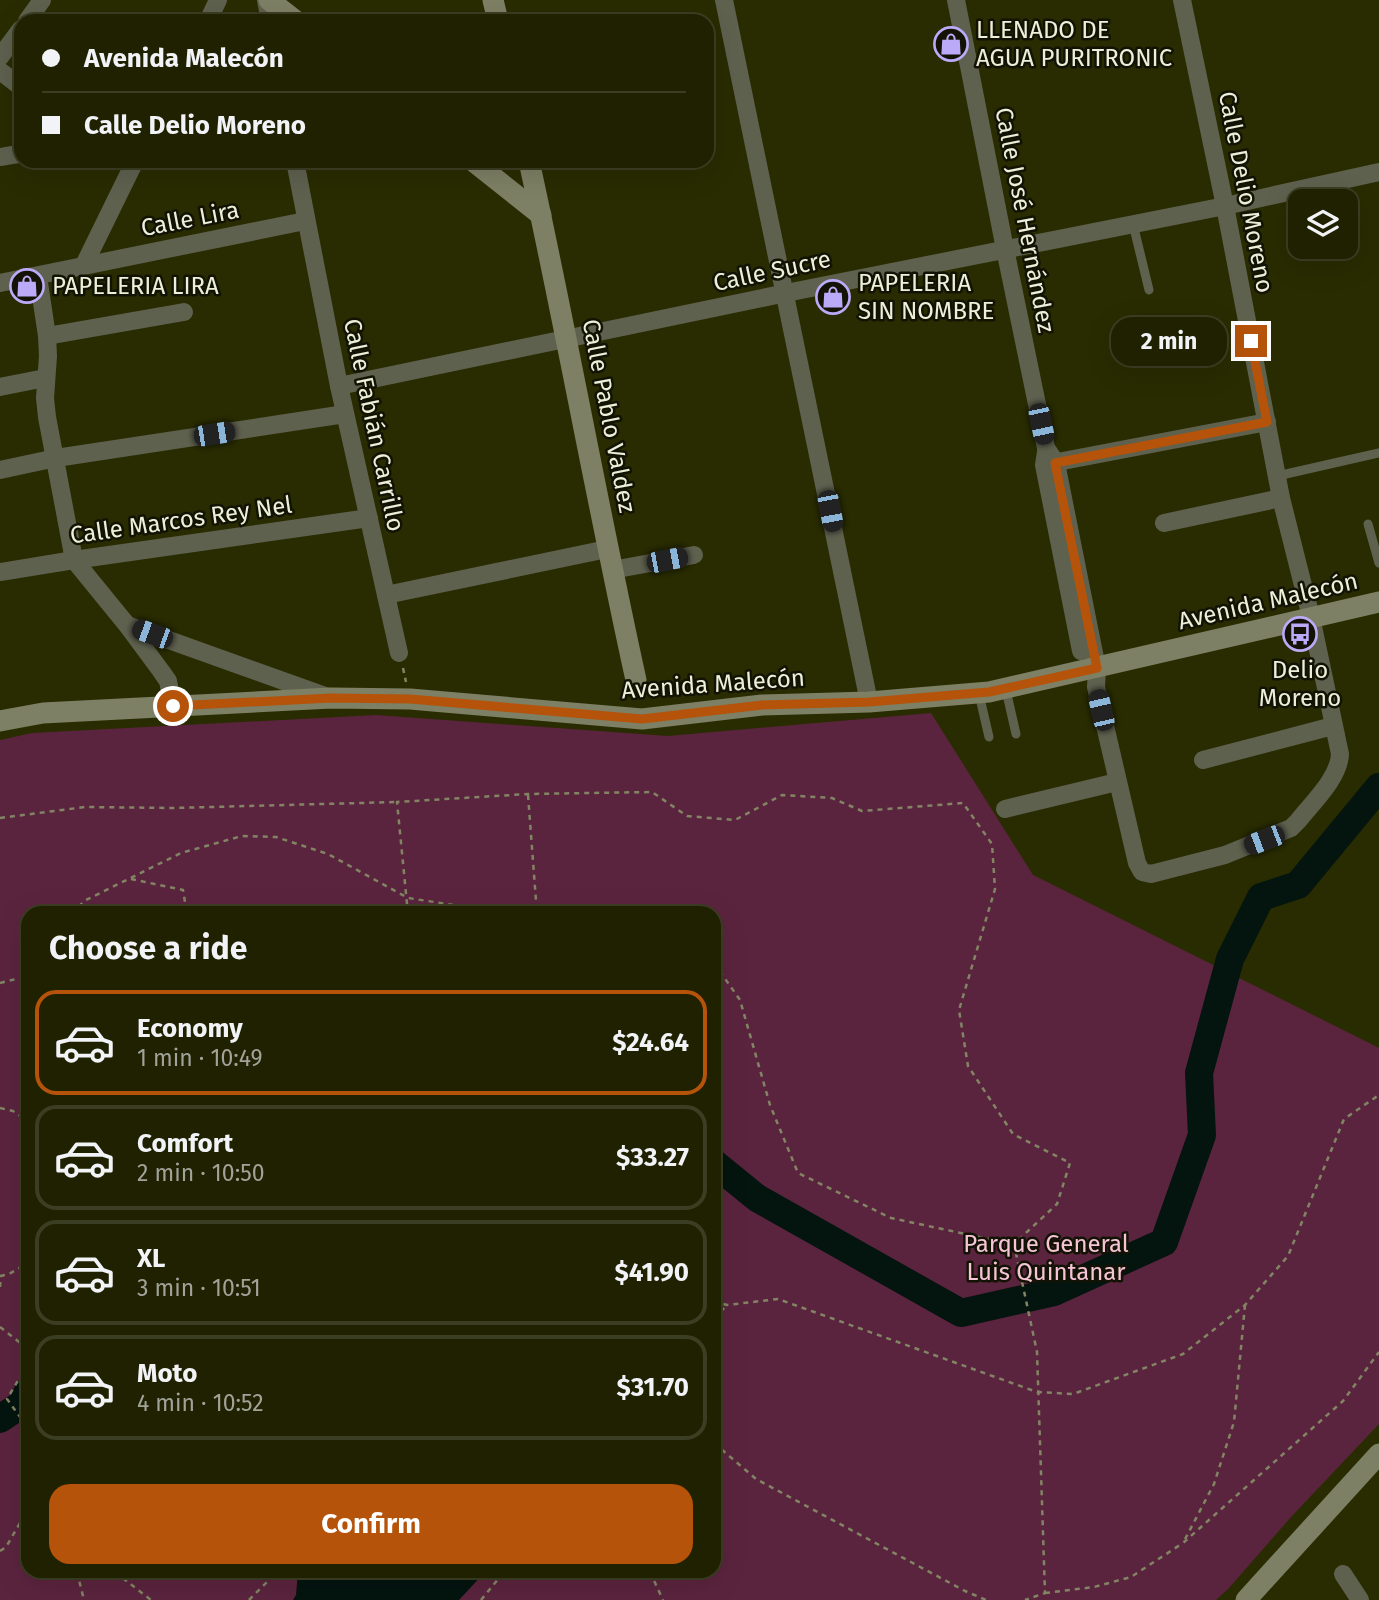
<!DOCTYPE html>
<meta charset="utf-8">
<style>
:root{--surface:#1f2101;--page:#27290b;--text:#f1f3f6;--muted:#a1a399;--line:#3c3e23;--accent:#b45309}
body{margin:0;font-family:"Fira Sans",sans-serif;background:var(--page);color:var(--text);height:100vh;display:flex;flex-direction:column;font-size:26px;white-space:nowrap}
*{box-sizing:border-box;margin:0}
p{font-size:23px;color:var(--muted)}
.icon{flex:none;width:38px;height:38px;fill:none;stroke:currentColor;stroke-width:2;stroke-linecap:round;stroke-linejoin:round}
.map{position:relative;flex:1;overflow:hidden}
.panel{position:absolute;left:21px;top:906px;width:700px;height:672px;display:flex;flex-direction:column;background:var(--surface);border-radius:21px;box-shadow:0 7px 28px #0002,0 0 0 2px var(--line)}
.panel>*{flex:none}
.guide{position:absolute;left:14px;top:14px;width:700px;height:154px;border-radius:21px;box-shadow:0 7px 28px #0002,0 0 0 2px var(--line);display:grid;align-content:center;height:154px;padding:0 28px;background:var(--surface)}
.buttons{position:absolute;left:1288px;top:189px;display:grid;gap:14px}
.buttons a{display:grid;place-items:center;width:70px;height:70px;border-radius:14px;background:var(--surface);box-shadow:0 7px 28px #0002,0 0 0 2px var(--line);font-size:35px}
.end{position:absolute;width:32px;height:32px;margin:-16px;border:9px solid #b45309;background:#fff;box-shadow:0 0 0 4px #fff}
.from{border-radius:50%}
.bubble{position:absolute;height:49px;border-radius:21px;background:var(--surface);box-shadow:0 7px 28px #0002,0 0 0 2px var(--line);font-size:23px;font-weight:700;line-height:49px;text-align:center}
.car{position:absolute;width:21px;height:42px;margin:-21px -10px;border-radius:9px;box-shadow:0 0 5px 2px #0007;background:linear-gradient(#222 24%,#8ab4d8 0 40%,#222 0 76%,#8ab4d8 0 86%,#222 0)}
.guide b{display:flex;align-items:center;gap:24px;height:66px;font-size:26px}
.guide b+b{border-top:2px solid var(--line)}
.guide i{width:18px;height:18px;background:var(--text)}
ul{padding:0;list-style:none}
li{display:flex;align-items:center;gap:21px;height:105px;margin:0 14px 10px;padding:0 14px;border:4px solid var(--line);border-radius:21px}
li div{flex:1}
li b{display:block;font-size:26px}
li em{font-style:normal;font-weight:700}
li.on{border-color:var(--accent)}
li>.icon{width:63px;height:63px;stroke-width:1.5}
h2{padding:0 28px;font-size:32px;line-height:84px}
.primary-button{display:flex;gap:14px;margin-top:auto;padding:14px 28px}
.primary-button a{flex:1;height:80px;border-radius:21px;background:var(--accent);color:#fff;font-size:28px;font-weight:700;line-height:80px;text-align:center}
.map>svg:first-child{display:block}
.green{fill:#5b243e;fill-rule:evenodd}
.water{fill:#04140f}
.lines{fill:none;stroke-linecap:round;stroke-linejoin:round}
.river{stroke:#04140f;stroke-width:28}
.path{stroke:#828563;stroke-width:2.5;stroke-dasharray:5 5;stroke-linecap:butt}
.lane{stroke:#5f614f;stroke-width:9}
.street{stroke:#5f614f;stroke-width:18}
.secondary{stroke:#7d8064;stroke-width:21}
.route{stroke:#b45309;stroke-width:9}
.labels{text-anchor:middle;stroke-width:5;stroke-linejoin:round;paint-order:stroke}
.poi-label{font-size:24px;fill:#edf0d9;stroke:#121304;text-anchor:start}
.street-label{font-size:24px;fill:#edf0d9;stroke:#121304}
.park-label{font-size:24px;fill:#f5c4d7;stroke:#121304}
</style>
<div class="map">
<svg width="1379" height="1600" viewBox="0 0 1379 1600">
<rect width="100%" height="100%" fill="#292c01"/>
<path class="green" d="M931,713L1033,875L1379,1048V1424L1291,1517L1229,1588L1216,1600H0V740L32,733L376,715L668,736ZM28,914H714V1572H28Z"/>
<polygon class="water" points="298,1572 485,1572 459,1600 293,1600 296,1595"/>
<g class="lines">
<g class="river">
<polyline points="714,1163 757,1198 961,1313 1054,1292 1164,1242 1202,1135 1199,1073 1230,959 1261,897 1298,885 1379,787"/>
<polyline points="0,1419 22,1404 28,1391"/>
</g>
<g class="path">
<polyline points="403,668 406,682"/>
<polyline points="528,795 537,914"/>
<polyline points="0,818 85,807 173,808 397,802"/>
<polyline points="131,879 183,890 187,914"/>
<polyline points="72,914 84,901 181,853 242,836 276,837 328,854 408,898 513,914"/>
<polyline points="408,914 397,802 528,794 652,792 687,816 735,820 782,795 832,798 862,811 963,803 992,844 995,889 959,1010 968,1066 1013,1134 1070,1163 1057,1204 1014,1244 1037,1352 1045,1593 1025,1600"/>
<polyline points="714,963 740,1000 770,1105 798,1173 891,1218 1012,1244"/>
<polyline points="0,983 28,976"/>
<polyline points="0,1108 13,1111 28,1121"/>
<polyline points="0,1276 9,1274 28,1263"/>
<polyline points="0,1287 1,1276"/>
<polyline points="714,1301 727,1305 778,1299 1037,1392 1073,1394 1183,1354 1245,1305 1288,1256 1344,1119 1379,1095"/>
<polyline points="1245,1305 1234,1422 1214,1484 1183,1543 1343,1401 1379,1352"/>
<polyline points="714,1319 727,1305"/>
<polyline points="0,1327 28,1349"/>
<polyline points="28,1364 7,1399 28,1428"/>
<polyline points="714,1443 756,1479 965,1591 986,1600"/>
<polyline points="0,1551 6,1547 27,1511 26,1477 28,1473"/>
<polyline points="77,1572 84,1600"/>
<polyline points="115,1572 151,1600"/>
<polyline points="650,1572 663,1600"/>
<polyline points="1045,1593 1094,1587 1131,1577 1183,1543"/>
<polyline points="249,1600 268,1581 269,1572"/>
<polyline points="481,1600 504,1572"/>
</g>
<g class="lane">
<polyline points="1133,224 1149,290"/>
<polyline points="1277,476 1379,453"/>
<polyline points="1368,524 1379,563"/>
<polyline points="1006,690 1016,734"/>
<polyline points="979,694 989,737"/>
</g>
<g class="street">
<polyline points="266,0 270,21"/>
<polyline points="724,0 869,702"/>
<path d="M956,0L1005,249L1046,448L1056,463L1097,668L1096,687L1137,863L1142,872L1151,874L1225,855L1291,828L1298,821C1313,802 1339,778 1340,754L1311,617L1281,498L1225,206L1182,0"/>
<polyline points="27,21 42,0"/>
<polyline points="208,21 218,0"/>
<polyline points="0,57 21,29"/>
<polyline points="0,71 21,87"/>
<polyline points="0,157 18,154"/>
<polyline points="295,161 339,386 399,653"/>
<polyline points="84,265 135,161"/>
<polyline points="38,276 47,336 48,356 45,398 47,417 74,560 127,625 161,671 168,681 173,706"/>
<polyline points="0,283 305,221"/>
<polyline points="47,336 184,312"/>
<polyline points="339,386 786,293 1225,206 1379,172"/>
<polyline points="0,387 45,378"/>
<polyline points="1046,452 1044,465 1081,651"/>
<polyline points="1047,464 1267,422"/>
<polyline points="0,470 56,458 345,414"/>
<polyline points="1164,523 1281,498"/>
<polyline points="612,570 694,555"/>
<polyline points="0,572 74,560 369,518"/>
<polyline points="386,595 607,549"/>
<polyline points="127,625 328,697"/>
<polyline points="1203,760 1333,726"/>
<polyline points="1005,809 1117,782"/>
<polyline points="1343,1574 1360,1600"/>
</g>
<g class="secondary">
<polyline points="269,0 296,21"/>
<polyline points="493,0 498,21"/>
<polyline points="473,161 541,215"/>
<path d="M529,161C567,334 598,508 636,680"/>
<polyline points="0,721 43,713 331,698 410,699 642,719 762,705 869,702 989,692 1379,602"/>
<polyline points="1246,1600 1379,1454"/>
</g>
</g>
<g class="lines">
<polyline class="route" points="173,706 331,698 410,699 642,719 762,705 869,702 989,692 1097,668 1055,463 1267,422 1251,341"/>
</g>
<defs>
<g id="shop-ring" transform="scale(1.75)"><circle r="9.5" fill="#121304" stroke="#baaaf7" stroke-width="1.5"/><path d="M-5-2.5h2.3a2.7 3.5 0 0 1 5.4 0H5L5.5 6h-11ZM-1.5-2.5h3a1.5 2.3 0 0 0-3 0Z" fill="#baaaf7"/></g>
<g id="bus-ring" transform="scale(1.75)"><circle r="9.5" fill="#121304" stroke="#baaaf7" stroke-width="1.5"/><path d="M-5-6H5V4H4V6H2V4H-2V6H-4V4H-5ZM-3.5-4V0h7V-4ZM-3.5 1.2v1.5H-2V1.2ZM2 1.2v1.5H3.5V1.2Z" fill="#baaaf7"/></g>
</defs>
<g fill-rule="evenodd">
<use href="#shop-ring" x="951" y="44"/>
<use href="#shop-ring" x="27" y="286"/>
<use href="#shop-ring" x="833" y="297"/>
<use href="#bus-ring" x="1300" y="634"/>
</g>
<g class="labels">
<g class="poi-label">
<text x="976" y="38">LLENADO DE<tspan x="976" dy="28">AGUA PURITRONIC</tspan></text>
<text x="858" y="291">PAPELERIA<tspan x="858" dy="28">SIN NOMBRE</tspan></text>
<text x="52" y="294">PAPELERIA LIRA</text>
<text x="1300" y="678" text-anchor="middle">Delio<tspan x="1300" dy="28">Moreno</tspan></text>
</g>
<g class="street-label">
<text transform="translate(1246 192) rotate(79)" y="8">Calle Delio Moreno</text>
<text transform="translate(190 219) rotate(-11)" y="8">Calle Lira</text>
<text transform="translate(1025 220) rotate(79)" y="8">Calle José Hernández</text>
<text transform="translate(772 271) rotate(-12)" y="8">Calle Sucre</text>
<text transform="translate(609 416) rotate(79)" y="8">Calle Pablo Valdez</text>
<text transform="translate(374 425) rotate(78)" y="8">Calle Fabián Carrillo</text>
<text transform="translate(181 520) rotate(-8)" y="8">Calle Marcos Rey Nel</text>
<text transform="translate(1268 601) rotate(-13)" y="8">Avenida Malecón</text>
<text transform="translate(713 684) rotate(-4)" y="8">Avenida Malecón</text>
</g>
<g class="park-label">
<text x="1046" y="1252">Parque General<tspan x="1046" dy="28">Luis Quintanar</tspan></text>
</g>
</g>
</svg>
<div class="buttons">
<a><svg class="icon" aria-label="layers" viewBox="0 0 24 24"><path d="M12 4l9 5-9 5-9-5zM3 14l9 5 9-5"/></svg></a>
</div>
<i class="end from" style="left:173px;top:706px"></i>
<i class="end" style="left:1251px;top:341px"></i>
<div class="bubble" style="left:1111px;top:317px;width:116px">2 min</div>
<i class="car" style="left:1041px;top:424px;rotate:168deg"></i>
<i class="car" style="left:214px;top:434px;rotate:81deg"></i>
<i class="car" style="left:830px;top:511px;rotate:169deg"></i>
<i class="car" style="left:667px;top:560px;rotate:79deg"></i>
<i class="car" style="left:152px;top:634px;rotate:290deg"></i>
<i class="car" style="left:1101px;top:710px;rotate:347deg"></i>
<i class="car" style="left:1264px;top:840px;rotate:249deg"></i>
<div class="guide">
<b><i class="from"></i>Avenida Malecón</b>
<b><i></i>Calle Delio Moreno</b>
</div>
<section class="panel">
<h2>Choose a ride</h2>
<ul>
<li class="on"><svg class="icon" aria-label="car" viewBox="0 0 24 24"><path d="M5 17H2v-5l4-1 3-4h7l3 4 3 1v5h-3M9 17h6M6 11h13"/><circle cx="7" cy="17" r="2"/><circle cx="17" cy="17" r="2"/></svg><div><b>Economy</b><p>1 min · 10:49</p></div><em>$24.64</em></li>
<li><svg class="icon" aria-label="car" viewBox="0 0 24 24"><path d="M5 17H2v-5l4-1 3-4h7l3 4 3 1v5h-3M9 17h6M6 11h13"/><circle cx="7" cy="17" r="2"/><circle cx="17" cy="17" r="2"/></svg><div><b>Comfort</b><p>2 min · 10:50</p></div><em>$33.27</em></li>
<li><svg class="icon" aria-label="car" viewBox="0 0 24 24"><path d="M5 17H2v-5l4-1 3-4h7l3 4 3 1v5h-3M9 17h6M6 11h13"/><circle cx="7" cy="17" r="2"/><circle cx="17" cy="17" r="2"/></svg><div><b>XL</b><p>3 min · 10:51</p></div><em>$41.90</em></li>
<li><svg class="icon" aria-label="car" viewBox="0 0 24 24"><path d="M5 17H2v-5l4-1 3-4h7l3 4 3 1v5h-3M9 17h6M6 11h13"/><circle cx="7" cy="17" r="2"/><circle cx="17" cy="17" r="2"/></svg><div><b>Moto</b><p>4 min · 10:52</p></div><em>$31.70</em></li>
</ul>
<div class="primary-button"><a>Confirm</a></div>
</section>
</div>
